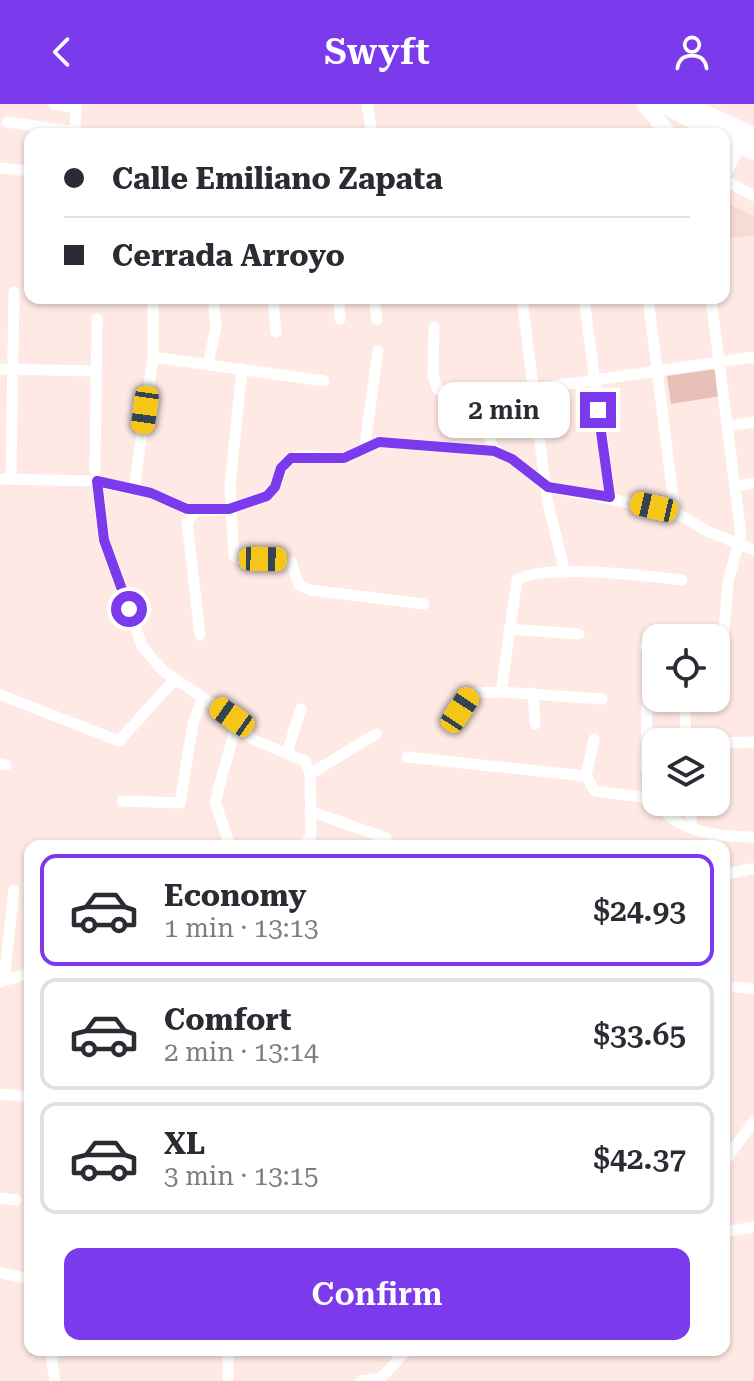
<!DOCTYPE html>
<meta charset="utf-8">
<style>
:root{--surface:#fff;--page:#f2f2f3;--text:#2b2b33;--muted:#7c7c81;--line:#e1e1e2;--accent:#7c3aed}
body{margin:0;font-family:"Roboto Serif",serif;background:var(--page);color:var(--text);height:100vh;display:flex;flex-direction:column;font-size:30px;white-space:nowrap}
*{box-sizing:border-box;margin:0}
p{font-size:26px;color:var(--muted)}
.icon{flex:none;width:44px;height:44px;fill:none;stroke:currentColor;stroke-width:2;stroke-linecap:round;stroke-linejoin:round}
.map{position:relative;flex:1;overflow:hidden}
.sheet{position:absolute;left:24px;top:736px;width:706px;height:516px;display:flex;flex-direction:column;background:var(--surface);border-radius:16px;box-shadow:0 2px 6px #0004}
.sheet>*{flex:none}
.banner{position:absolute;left:24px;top:24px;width:706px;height:176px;border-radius:16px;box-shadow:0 2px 6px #0004;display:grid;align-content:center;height:176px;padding:0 40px;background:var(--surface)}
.tools{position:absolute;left:642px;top:520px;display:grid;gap:16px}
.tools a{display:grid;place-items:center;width:88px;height:88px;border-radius:16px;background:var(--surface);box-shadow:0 2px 6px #0004;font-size:40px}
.end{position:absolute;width:36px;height:36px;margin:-18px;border:10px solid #7c3aed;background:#fff;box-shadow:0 0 0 4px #fff}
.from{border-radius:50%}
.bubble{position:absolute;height:56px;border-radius:16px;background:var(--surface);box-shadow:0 2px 6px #0004;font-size:26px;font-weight:600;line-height:56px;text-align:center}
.car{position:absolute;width:24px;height:48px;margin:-24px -12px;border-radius:10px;box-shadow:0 0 6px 2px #0007;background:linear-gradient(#f5c518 24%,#345 0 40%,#f5c518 0 76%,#345 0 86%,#f5c518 0)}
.banner b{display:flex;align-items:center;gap:28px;height:76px;font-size:30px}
.banner b+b{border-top:2px solid var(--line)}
.banner i{width:20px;height:20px;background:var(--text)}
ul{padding:14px 0 0;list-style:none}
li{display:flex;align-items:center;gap:24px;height:112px;margin:0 16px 12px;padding:0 24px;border:4px solid var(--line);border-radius:16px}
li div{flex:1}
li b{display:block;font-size:30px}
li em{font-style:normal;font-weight:600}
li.selected{border-color:var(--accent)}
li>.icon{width:72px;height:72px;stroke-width:1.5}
.button{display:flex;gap:16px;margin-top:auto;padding:16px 40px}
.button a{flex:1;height:92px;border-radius:16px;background:var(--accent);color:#fff;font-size:32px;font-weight:600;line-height:92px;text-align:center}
header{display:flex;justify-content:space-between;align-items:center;height:104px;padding:0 40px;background:var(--accent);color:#fff;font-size:36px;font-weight:600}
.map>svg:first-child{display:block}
.built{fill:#f6dbd6}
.green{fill:#e8c0b7}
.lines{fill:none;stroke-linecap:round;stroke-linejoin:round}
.minor{stroke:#fff;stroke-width:11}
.highway{stroke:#fff;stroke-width:16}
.route{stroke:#7c3aed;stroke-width:10}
</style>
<header><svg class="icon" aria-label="back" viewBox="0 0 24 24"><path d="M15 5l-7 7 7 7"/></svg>Swyft<svg class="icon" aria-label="person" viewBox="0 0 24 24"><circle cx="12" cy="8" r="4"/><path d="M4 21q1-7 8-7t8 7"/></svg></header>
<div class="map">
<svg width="754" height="1277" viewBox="0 0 754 1277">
<rect width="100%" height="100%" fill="#fee9e4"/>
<polygon class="built" points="724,98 754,112 754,132 724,134"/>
<polygon class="green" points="717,265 721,292 671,300 667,272"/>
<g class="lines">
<g class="minor">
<polyline points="54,0 76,4"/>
<polyline points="367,0 372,30"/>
<polyline points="7,18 75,28"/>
<polyline points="75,30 76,0"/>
<polyline points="0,64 30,67"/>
<polyline points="724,76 754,92"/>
<polyline points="273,194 276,228"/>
<polyline points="339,194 340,215"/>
<polyline points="374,194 377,216"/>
<polyline points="522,194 547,395 565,469"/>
<polyline points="584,194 610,393"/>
<polyline points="648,194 675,408"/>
<polyline points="711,194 741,431 728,478 723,539 716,546"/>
<polyline points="434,223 433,271 437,284 484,319 494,347"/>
<polyline points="153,253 324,277"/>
<polyline points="208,261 216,222 213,194"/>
<polyline points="0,265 95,267"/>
<polyline points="242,265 230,381 234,452 239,455 291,458 299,481 310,486 424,500"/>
<polyline points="533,285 754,253"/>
<polyline points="729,322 754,318"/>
<polyline points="365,341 378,247"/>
<polyline points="95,366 97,215"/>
<polyline points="11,374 14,188"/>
<polyline points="0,375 94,377 151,389 187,405 207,407 229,405 267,392 275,383 285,358 300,352 344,354 379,338 494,347 512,355 548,383 675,408 709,428 754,446"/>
<polyline points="97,377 104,436 142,542 163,567 232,613 252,635 305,657 310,670 311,732 302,742"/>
<polyline points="737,382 754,379"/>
<polyline points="134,385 153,253 153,194"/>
<polyline points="197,406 187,418 200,531"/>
<polyline points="509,525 579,530"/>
<polyline points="645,542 656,543"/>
<polyline points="533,589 535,620"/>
<polyline points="1,591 119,637 175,575"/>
<path d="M602,595L501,588L517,476C544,459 648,472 682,476"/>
<polyline points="685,601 686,638"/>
<polyline points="647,602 646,665 656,693"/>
<polyline points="460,606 473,589 501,588"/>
<polyline points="716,639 754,638"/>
<polyline points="287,649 301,605"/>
<polyline points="407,653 586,672 595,687 656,695"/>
<polyline points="0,660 6,661"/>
<polyline points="310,670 376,630"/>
<polyline points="586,672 594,635"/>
<polyline points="122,697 180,699 193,619 203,594"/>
<path d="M658,698C675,729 722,733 754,733"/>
<polyline points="689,698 692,722"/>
<polyline points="310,707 386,734"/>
<polyline points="230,742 215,698 237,618"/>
<polyline points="724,771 754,764"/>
<polyline points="4,876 14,786"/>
<polyline points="0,878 30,869"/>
<polyline points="737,883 754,885"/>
<polyline points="0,990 30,993"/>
<polyline points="724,1058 754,1017"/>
<polyline points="0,1094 16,1096"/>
<polyline points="724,1128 754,1123"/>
<polyline points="0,1169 30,1175"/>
<polyline points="50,1246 55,1277"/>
<polyline points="228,1277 228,1246"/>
<polyline points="361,1277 381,1274 407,1246"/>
</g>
<g class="highway">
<polyline points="644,0 669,30"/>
<polyline points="661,0 717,30"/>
<polyline points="685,0 754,31"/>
<polyline points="724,34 754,48"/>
<polyline points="724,68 738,41"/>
</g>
</g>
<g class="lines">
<polyline class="route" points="129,505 104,436 97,377 151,389 187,405 229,405 267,392 275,383 281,364 291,354 344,354 379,338 494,347 512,355 548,383 610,393 598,306"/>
</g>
</svg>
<div class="tools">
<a><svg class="icon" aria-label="locate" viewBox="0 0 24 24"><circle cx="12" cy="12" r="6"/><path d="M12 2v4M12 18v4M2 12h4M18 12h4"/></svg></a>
<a><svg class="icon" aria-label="layers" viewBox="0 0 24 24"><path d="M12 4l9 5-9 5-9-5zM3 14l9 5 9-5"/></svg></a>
</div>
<i class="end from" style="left:129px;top:505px"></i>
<i class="end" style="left:598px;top:306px"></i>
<div class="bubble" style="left:438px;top:278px;width:132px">2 min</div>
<i class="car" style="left:145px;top:306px;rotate:188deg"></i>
<i class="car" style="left:654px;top:403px;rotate:283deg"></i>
<i class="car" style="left:263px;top:455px;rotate:91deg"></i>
<i class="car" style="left:460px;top:606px;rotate:33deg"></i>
<i class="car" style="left:232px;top:613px;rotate:305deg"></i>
<div class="banner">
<b><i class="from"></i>Calle Emiliano Zapata</b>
<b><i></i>Cerrada Arroyo</b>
</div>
<section class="sheet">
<ul>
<li class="selected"><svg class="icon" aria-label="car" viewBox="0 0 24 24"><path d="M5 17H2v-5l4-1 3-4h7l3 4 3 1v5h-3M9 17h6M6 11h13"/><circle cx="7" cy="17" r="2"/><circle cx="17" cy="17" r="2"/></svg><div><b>Economy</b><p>1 min · 13:13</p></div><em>$24.93</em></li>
<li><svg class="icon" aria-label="car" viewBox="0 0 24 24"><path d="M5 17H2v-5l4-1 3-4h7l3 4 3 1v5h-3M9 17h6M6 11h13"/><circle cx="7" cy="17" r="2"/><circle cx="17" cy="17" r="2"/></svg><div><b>Comfort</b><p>2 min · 13:14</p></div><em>$33.65</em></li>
<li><svg class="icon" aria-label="car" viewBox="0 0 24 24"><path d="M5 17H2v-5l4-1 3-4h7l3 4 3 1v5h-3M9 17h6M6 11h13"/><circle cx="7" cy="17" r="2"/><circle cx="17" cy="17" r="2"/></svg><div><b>XL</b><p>3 min · 13:15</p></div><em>$42.37</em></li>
</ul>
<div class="button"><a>Confirm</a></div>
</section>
</div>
